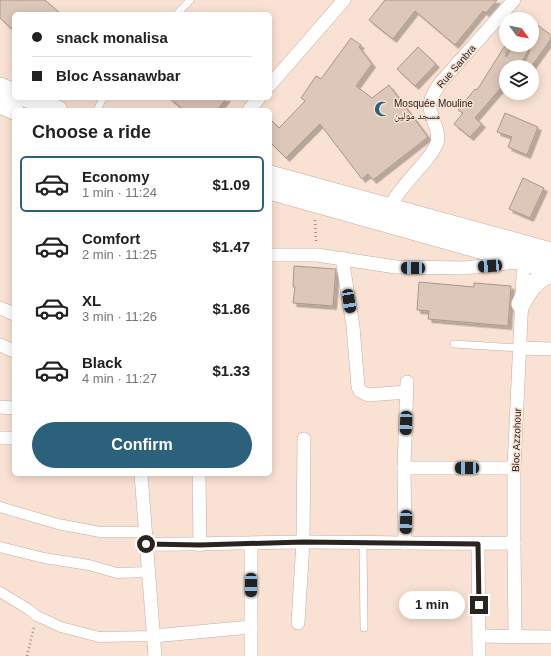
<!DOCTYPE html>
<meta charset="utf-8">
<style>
:root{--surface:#fff;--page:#f2f2f2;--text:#222;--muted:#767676;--line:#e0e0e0;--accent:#2c617c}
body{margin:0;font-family:Helvetica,"Noto Naskh Arabic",sans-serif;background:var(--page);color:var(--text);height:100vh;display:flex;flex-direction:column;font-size:15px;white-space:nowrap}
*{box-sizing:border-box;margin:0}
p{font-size:13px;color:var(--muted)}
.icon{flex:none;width:22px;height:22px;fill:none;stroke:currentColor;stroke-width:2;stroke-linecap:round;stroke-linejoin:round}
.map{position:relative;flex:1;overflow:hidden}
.side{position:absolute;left:12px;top:108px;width:260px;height:368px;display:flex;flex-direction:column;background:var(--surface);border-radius:6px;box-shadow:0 2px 10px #0003}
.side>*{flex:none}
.guide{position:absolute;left:12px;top:12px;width:260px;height:88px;border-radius:6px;box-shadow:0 2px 10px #0003;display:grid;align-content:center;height:88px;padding:0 20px;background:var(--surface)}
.needle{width:26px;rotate:123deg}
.tools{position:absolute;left:499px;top:12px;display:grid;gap:8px}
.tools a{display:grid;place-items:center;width:40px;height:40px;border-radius:50%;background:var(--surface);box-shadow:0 2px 10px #0003;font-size:20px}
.end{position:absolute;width:18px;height:18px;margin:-9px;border:5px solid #2b231e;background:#fff;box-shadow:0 0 0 2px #fff}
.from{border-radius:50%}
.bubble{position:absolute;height:28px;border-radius:14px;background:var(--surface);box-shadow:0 2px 10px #0003;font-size:13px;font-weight:800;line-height:28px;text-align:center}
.car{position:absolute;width:12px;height:24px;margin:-12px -6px;border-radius:5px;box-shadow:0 0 3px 1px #0007;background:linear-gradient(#222 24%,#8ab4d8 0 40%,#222 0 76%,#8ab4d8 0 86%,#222 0)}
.guide b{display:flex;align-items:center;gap:14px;height:38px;font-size:15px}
.guide b+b{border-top:1px solid var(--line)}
.guide i{width:10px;height:10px;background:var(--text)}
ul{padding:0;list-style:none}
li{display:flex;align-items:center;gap:12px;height:56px;margin:0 8px 6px;padding:0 12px;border:2px solid transparent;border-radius:6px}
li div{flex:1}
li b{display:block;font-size:15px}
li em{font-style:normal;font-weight:800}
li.current{border-color:var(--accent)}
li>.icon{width:36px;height:36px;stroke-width:1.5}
h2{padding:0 20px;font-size:18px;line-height:48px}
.primary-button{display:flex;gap:8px;margin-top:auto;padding:8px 20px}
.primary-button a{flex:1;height:46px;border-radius:24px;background:var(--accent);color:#fff;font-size:16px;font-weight:800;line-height:46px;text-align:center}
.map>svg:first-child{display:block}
.building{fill:#ddc7b9;stroke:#aa9588;filter:url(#shadow)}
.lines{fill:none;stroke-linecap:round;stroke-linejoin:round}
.service-casing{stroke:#c3aea0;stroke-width:8}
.pedestrian-casing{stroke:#c3aea0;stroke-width:11}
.minor-casing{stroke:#c3aea0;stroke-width:14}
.secondary-casing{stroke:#c3aea0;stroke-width:20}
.path{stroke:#9d8c82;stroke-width:2.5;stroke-dasharray:1 3;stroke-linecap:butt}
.service{stroke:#fff;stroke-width:7}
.pedestrian{stroke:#fff;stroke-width:10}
.minor{stroke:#fff;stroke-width:13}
.secondary{stroke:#fff;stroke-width:19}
.route{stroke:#2b231e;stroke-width:5}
.labels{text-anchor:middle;stroke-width:3;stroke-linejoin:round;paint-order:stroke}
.street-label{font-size:10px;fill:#2b231e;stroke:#f9e2d3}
.poi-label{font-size:10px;fill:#2b231e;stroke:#f9e2d3;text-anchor:start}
</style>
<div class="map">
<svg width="551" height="656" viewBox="0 0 551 656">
<defs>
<filter id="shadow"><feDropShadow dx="3.5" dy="3.5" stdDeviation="0" flood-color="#0004"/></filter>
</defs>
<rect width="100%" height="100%" fill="#f9e2d3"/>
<g class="building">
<polygon points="0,0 45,0 61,14 14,14 14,31 0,18"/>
<polygon points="385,0 497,0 486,13 483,11 455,45 415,11 393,39 369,20"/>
<polygon points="532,21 551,35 551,39 531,67 523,67 531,47 518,67 506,67 506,82 475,118 482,124 470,137 454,124 463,113 458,110 475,89 477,90 506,44 506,57 514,45 532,45"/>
<polygon points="351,38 361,45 359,47 372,64 356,86 372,98 389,85 428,137 373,180 368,174 362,179 320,124 286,158 270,142 270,119 279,128 305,101 301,98 316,76 321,79"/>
<polygon points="418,47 436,64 415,86 397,69"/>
<polygon points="169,98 227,98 217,110 184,110"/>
<polygon points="505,113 538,127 527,155 508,147 512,137 497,132"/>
<polygon points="523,178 544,188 530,218 509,209"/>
<polygon points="294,266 336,269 333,306 293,303 295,287 293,287"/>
<polygon points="419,282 474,287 474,283 511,286 508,326 428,319 429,311 417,310"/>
</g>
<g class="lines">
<g class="service-casing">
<g id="service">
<polyline points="177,14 190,0"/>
<polyline points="97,110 103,98"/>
<polyline points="454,344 519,348"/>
<polyline points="363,543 364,628"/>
</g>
</g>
<g class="pedestrian-casing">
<g id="pedestrian">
<polyline points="0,507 58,524 100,532 146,532"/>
<polyline points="0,547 44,558 89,565 117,573 148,572"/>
<polyline points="0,592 28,609 37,616 61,627 99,637 153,636"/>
</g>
</g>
<g class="minor-casing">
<g id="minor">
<polyline points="270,85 344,0"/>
<polyline points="249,110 259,98"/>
<path d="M387,214C394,195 410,179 423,164C428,158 434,151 437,143C441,130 429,117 430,104C431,96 436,89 441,82L514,0"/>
<polyline points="270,255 317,255 396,267 465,268 517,262"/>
<polyline points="342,258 353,326 358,387 360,391 368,395 407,392"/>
<polyline points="0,308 14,314"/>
<polyline points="0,345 14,351"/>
<polyline points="519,348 551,349"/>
<polyline points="0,407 14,408"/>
<polyline points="0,438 14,438"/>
<polyline points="404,468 514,468"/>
<polyline points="141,474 155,656"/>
<polyline points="199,474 200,545"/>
<polyline points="251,543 251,656"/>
<polyline points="405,543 404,468 407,382"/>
<path d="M146,544C199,545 252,542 304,542C374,542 444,544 514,543"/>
<polyline points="478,544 479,656"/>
<polyline points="298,623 303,542 304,439"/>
<polyline points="153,636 251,627"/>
<polyline points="479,636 551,637"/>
<polyline points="515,636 514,543 514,468 524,254"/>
</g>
</g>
<g class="secondary-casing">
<g id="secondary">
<polyline points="0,87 14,93"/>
<polyline points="27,98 58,110"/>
<polyline points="0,104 14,110"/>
<polyline points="270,175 551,252"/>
<polyline points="270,190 551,269"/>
<path d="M521,304C527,290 536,279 551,272"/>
</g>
</g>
<g class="path">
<polyline points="315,220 316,243"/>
<polyline points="27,656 34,627"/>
</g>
<use href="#service" class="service"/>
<use href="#pedestrian" class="pedestrian"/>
<use href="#minor" class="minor"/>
<use href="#secondary" class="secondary"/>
</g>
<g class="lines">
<polyline class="route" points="146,544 200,545 303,542 478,544 479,605"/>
</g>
<defs>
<g id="mosque-bare" transform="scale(1.2)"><path d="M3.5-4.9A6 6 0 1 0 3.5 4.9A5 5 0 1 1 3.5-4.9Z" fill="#2c617c" stroke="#f9e2d3" stroke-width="2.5" paint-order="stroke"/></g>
</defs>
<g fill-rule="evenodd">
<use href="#mosque-bare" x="382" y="109"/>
</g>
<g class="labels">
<g class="street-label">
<text transform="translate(456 66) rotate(-49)" y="4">Rue Sanbra</text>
<text transform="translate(516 440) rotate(-88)" y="4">Bloc Azzohour</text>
</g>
<g class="poi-label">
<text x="394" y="107">Mosquée Mouline<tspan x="394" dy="12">مسجد مولين</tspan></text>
</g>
</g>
</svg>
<div class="tools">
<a><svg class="needle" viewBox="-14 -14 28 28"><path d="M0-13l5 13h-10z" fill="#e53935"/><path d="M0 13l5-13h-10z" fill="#767676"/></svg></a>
<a><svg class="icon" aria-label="layers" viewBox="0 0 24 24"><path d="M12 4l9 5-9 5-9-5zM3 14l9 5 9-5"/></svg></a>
</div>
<i class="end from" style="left:146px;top:544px"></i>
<i class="end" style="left:479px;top:605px"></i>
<div class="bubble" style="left:399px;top:591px;width:66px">1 min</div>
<i class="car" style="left:490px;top:266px;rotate:266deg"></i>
<i class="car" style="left:413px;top:268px;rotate:271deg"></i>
<i class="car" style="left:349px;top:301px;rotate:171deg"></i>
<i class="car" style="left:406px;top:423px;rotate:182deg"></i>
<i class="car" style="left:467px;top:468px;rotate:270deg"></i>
<i class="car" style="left:406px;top:522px;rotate:182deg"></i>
<i class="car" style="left:251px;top:585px;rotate:180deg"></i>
<div class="guide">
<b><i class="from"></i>snack monalisa</b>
<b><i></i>Bloc Assanawbar</b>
</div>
<section class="side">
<h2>Choose a ride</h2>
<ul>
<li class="current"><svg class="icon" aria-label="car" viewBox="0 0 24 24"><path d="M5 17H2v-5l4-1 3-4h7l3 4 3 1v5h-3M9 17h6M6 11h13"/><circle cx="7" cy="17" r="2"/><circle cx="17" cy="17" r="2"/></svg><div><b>Economy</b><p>1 min · 11:24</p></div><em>$1.09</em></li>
<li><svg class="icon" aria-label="car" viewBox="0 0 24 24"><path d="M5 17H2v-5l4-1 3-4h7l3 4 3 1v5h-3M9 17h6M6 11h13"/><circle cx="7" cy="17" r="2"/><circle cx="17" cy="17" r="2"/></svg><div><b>Comfort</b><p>2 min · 11:25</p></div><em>$1.47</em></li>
<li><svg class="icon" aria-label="car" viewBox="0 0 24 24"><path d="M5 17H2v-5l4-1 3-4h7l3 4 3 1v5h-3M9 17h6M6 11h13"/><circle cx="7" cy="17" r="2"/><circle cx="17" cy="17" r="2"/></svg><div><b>XL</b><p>3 min · 11:26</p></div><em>$1.86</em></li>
<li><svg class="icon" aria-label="car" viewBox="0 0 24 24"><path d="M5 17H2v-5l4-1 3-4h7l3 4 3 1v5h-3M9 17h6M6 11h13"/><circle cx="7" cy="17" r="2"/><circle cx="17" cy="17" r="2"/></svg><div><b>Black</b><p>4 min · 11:27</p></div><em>$1.33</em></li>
</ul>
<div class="primary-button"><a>Confirm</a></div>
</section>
</div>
